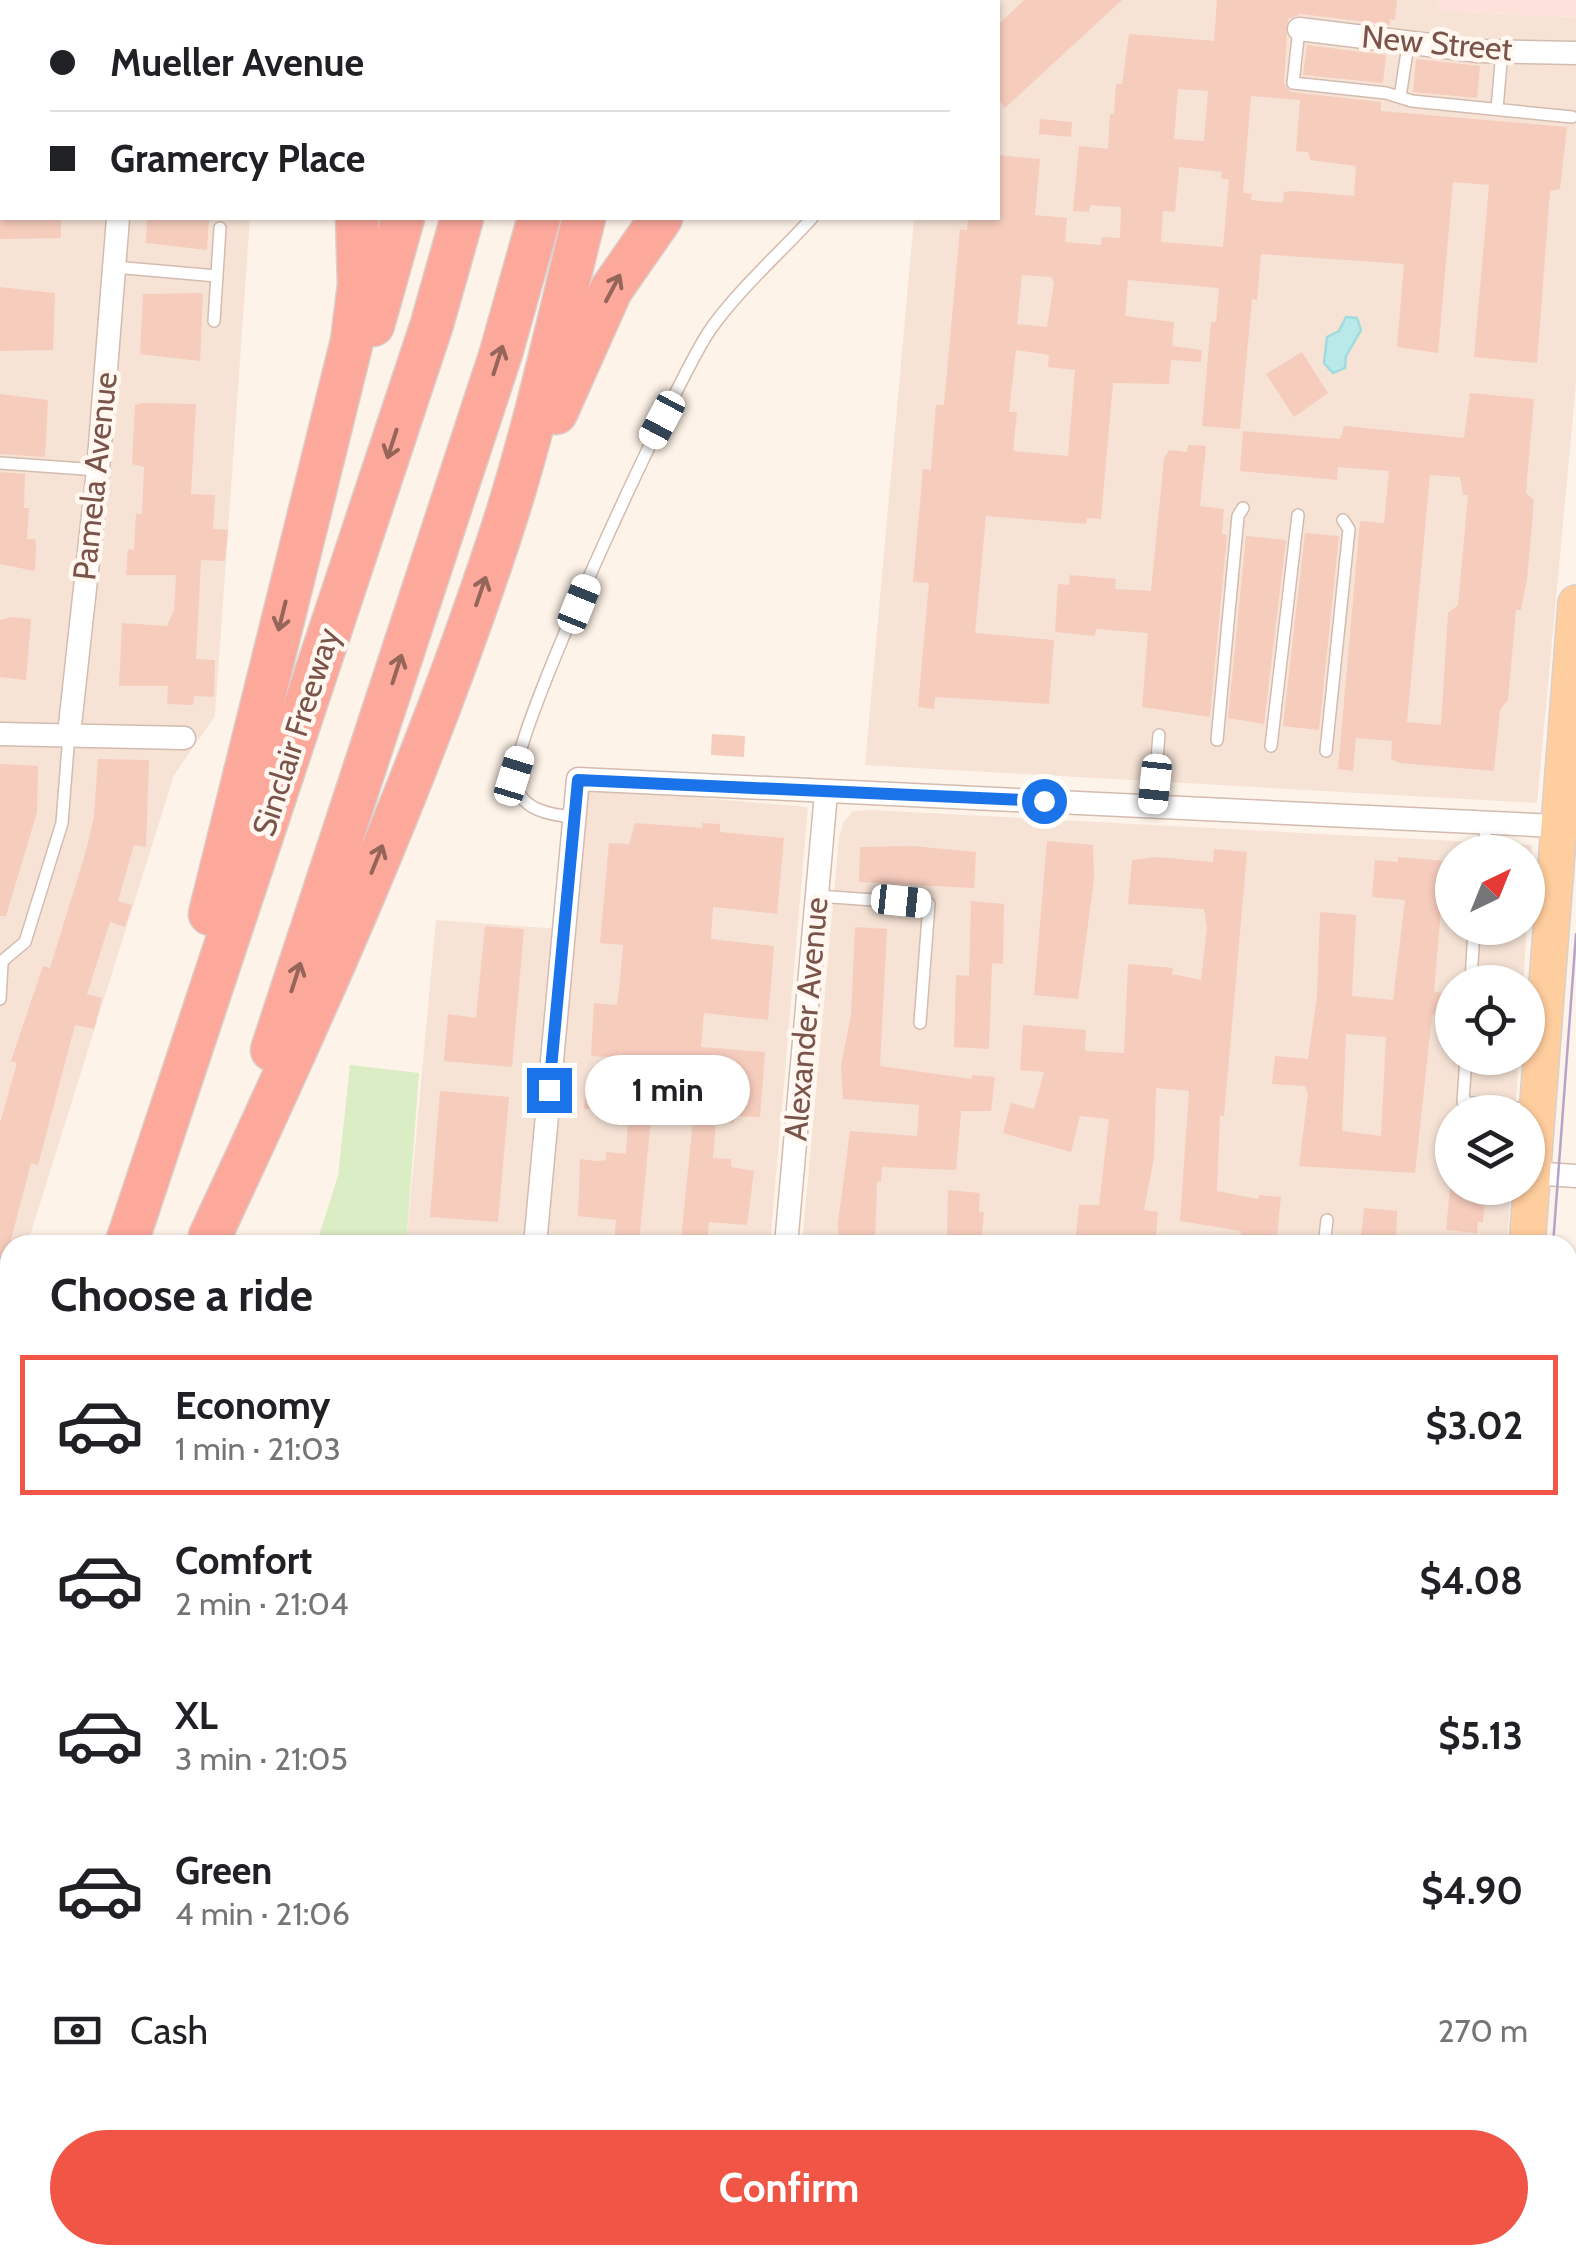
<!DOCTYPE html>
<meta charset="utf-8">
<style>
:root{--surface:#fff;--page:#f2f2f2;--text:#202124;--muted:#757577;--line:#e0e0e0;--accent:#f05545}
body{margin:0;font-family:Cabin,sans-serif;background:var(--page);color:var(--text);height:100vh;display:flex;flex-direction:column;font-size:38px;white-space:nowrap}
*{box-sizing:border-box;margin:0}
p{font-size:32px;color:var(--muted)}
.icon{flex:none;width:55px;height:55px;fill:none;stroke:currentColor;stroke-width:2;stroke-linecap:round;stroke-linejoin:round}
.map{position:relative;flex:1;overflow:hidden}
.details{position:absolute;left:0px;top:1235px;width:1578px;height:1030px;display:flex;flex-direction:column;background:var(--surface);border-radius:30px 30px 0 0;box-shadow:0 2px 8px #0004}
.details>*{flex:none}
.hud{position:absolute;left:0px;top:0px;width:1000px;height:220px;box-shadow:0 2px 8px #0004;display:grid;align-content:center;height:220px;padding:0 50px;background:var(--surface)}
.needle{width:65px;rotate:43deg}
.buttons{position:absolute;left:1435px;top:835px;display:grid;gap:20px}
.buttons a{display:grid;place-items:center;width:110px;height:110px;border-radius:50%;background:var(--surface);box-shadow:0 2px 8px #0004;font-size:50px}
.end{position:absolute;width:45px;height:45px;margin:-22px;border:12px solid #1a73e8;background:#fff;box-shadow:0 0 0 5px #fff}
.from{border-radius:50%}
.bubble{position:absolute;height:70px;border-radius:35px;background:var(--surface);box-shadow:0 2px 8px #0004;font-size:32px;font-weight:800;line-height:70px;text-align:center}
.car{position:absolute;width:30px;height:60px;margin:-30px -15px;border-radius:12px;box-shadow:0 0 8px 2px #0007;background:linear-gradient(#fff 24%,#345 0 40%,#fff 0 76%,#345 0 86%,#fff 0)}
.hud b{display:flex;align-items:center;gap:35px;height:95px;font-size:38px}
.hud b+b{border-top:2px solid var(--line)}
.hud i{width:25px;height:25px;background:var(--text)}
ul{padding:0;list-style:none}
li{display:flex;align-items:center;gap:30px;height:140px;margin:0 20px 15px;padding:0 30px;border:5px solid transparent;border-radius:0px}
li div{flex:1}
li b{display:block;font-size:38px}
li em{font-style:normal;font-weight:800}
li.current{border-color:var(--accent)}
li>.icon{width:90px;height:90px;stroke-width:1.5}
h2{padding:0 50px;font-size:45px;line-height:120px}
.pay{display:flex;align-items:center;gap:25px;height:110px;padding:0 50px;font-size:38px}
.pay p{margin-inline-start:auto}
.action{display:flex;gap:20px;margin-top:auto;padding:20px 50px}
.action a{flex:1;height:115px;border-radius:60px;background:var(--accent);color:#fff;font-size:40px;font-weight:800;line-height:115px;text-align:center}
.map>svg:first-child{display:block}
.residential{fill:#f6e3d6}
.commercial{fill:#ffe1db}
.green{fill:#dbedc5}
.water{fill:#bae9ea;stroke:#a0dbdd;stroke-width:2.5}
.building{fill:#f6ccbd;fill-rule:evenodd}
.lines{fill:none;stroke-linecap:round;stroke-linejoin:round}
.lane-casing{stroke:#d4bbaf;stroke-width:14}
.street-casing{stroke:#d4bbaf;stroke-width:25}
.primary-casing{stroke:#dacfcc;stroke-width:38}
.highway-casing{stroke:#dacfcc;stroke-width:45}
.path{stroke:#dbafa0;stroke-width:4;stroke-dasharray:2.5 8;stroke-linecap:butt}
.lane{stroke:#fff;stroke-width:11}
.street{stroke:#fff;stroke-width:22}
.primary{stroke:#ffce9e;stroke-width:35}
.highway{stroke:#fca89b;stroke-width:42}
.tram{stroke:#b4a4ca;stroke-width:2.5}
.oneway{stroke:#956559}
.route{stroke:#1a73e8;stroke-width:12}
.labels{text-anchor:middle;stroke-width:9;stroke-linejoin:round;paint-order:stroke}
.street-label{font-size:32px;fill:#7b5449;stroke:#fff7f0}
</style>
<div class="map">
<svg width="1576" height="2265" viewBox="0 0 1576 2265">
<rect width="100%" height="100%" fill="#fef3e8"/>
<g class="residential">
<polygon points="0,0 214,2 2,2 2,218 250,218 215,716 174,775 27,1245 10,1245 10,1299 0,1331"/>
<polygon points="993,0 1438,0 1438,11 1576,17 1576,384 1537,803 865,765 914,218 998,218 998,2 990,2"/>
<polygon points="588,788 808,807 770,1245 406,1245 436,920 574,930"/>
<polygon points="870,810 1532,845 1528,919 1528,852 1452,852 1452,928 1527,928 1523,982 1452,982 1452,1058 1519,1058 1515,1112 1452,1112 1452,1188 1511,1188 1507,1245 802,1245 839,838 843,823 853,811"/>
<polygon points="1576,1783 1576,2265 1537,2265 1538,2255 1568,2255 1568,1888"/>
<polygon points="208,2255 700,2255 699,2265 207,2265"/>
</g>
<g class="commercial">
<polygon points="1438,0 1576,0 1576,17 1437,11"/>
<polygon points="34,2255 208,2255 207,2265 31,2265"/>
</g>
<g class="green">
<polygon points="350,1065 419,1073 406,1245 316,1245 338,1176"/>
<polygon points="700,2255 1430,2255 1429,2265 699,2265"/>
</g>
<polygon class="water" points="1346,317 1357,318 1361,330 1346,356 1345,368 1333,373 1324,363 1327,337 1339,331"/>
<g class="building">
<polygon points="1024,0 1122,0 1005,108 998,99 998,25"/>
<path d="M1217,0H1397L1395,20L1390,19V25L1301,14L1288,19L1284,83L1291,92L1381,102V111L1567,127L1560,189L1550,191L1537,363L1474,357L1489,185L1453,182L1438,353L1397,347L1404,264L1261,254L1257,300L1252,299L1240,429L1202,426L1211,322H1216L1219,288L1128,280L1125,316L1174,322L1172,346L1202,350L1201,362L1171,360L1169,384L1113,383L1101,519L1087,518L1086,524L986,516L975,633L1054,640L1049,704L935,697L934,709L918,707L929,583L913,582L923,469L931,470L936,405H944L960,229L967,230L968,218H998V155L1040,159L1035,215L1067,218L1065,242L1101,245L1102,237L1120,238L1121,207L1090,205L1089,212L1073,211L1079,146L1108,149L1110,114H1114L1116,84H1122L1129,34L1214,41ZM1178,89L1208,91L1204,141L1174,139ZM1251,96L1300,100L1296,151L1308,152L1310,160L1356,166L1354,196L1295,191L1284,192L1283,203L1251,200L1252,194L1243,193ZM1179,167L1222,172L1221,179H1229L1223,247L1161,242L1163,211L1175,212ZM1022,275L1051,277L1054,283L1047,327L1017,324ZM1016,350L1049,355L1048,367L1075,370L1068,456L1013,451L1017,412H1009Z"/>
<polygon points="1307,45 1386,55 1383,83 1303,75"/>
<polygon points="1416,59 1480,66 1477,98 1413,92"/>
<polygon points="1040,119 1072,122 1071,137 1039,134"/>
<polygon points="0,218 61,218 61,238 0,239"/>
<polygon points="147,218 209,220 207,250 146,243"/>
<polygon points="0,287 55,293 53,350 0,351"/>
<polygon points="203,293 200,361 140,354 143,294"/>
<polygon points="1302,352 1328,393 1294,417 1266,374"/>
<path d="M1470,393L1534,399L1526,493L1534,500L1527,579L1521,610H1516L1508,700L1500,710L1494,771L1400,763L1391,759L1392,741L1356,738L1353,771L1338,769L1360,521L1384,523L1389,471L1338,467L1337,480L1240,471L1243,431L1340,439L1344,426L1464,438ZM1430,475L1460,477L1463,495H1468L1458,605L1448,613L1441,725L1407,722Z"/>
<polygon points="0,394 48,400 45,457 0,454"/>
<polygon points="142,403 196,404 191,494 215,495 213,529 228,530 225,561 201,560 196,659 215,660 214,697 194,696 193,705 167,704 168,686 119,686 122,623 167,626 174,610 176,575 126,575 128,549 134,550 136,514 142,514 144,467 132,464 135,405"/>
<polygon points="1188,445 1206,446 1200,506 1224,509 1222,534 1227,535 1210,717 1142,707 1148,633 1096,629 1095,636 1055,632 1058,584 1069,585 1070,575 1116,579 1115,589 1151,591 1164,459 1169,450 1187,452"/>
<polygon points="0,472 25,474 24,508 29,508 27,539 35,539 36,545 35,571 0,564"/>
<polygon points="1305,533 1339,536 1319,730 1283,726"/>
<polygon points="1246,536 1286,540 1264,724 1228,718"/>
<polygon points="12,617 31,619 26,680 0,677 0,620"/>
<polygon points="712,734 745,736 744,757 711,755"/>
<polygon points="98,759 149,760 146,847 134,845 118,901 132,905 125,927 110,922 87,994 102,998 94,1029 75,1025 38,1165 31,1163 6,1259 0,1259 0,1123 17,1063 11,1061 43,966 50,968 86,851 94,816"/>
<polygon points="0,764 38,766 37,812 6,916 0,916"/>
<polygon points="635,823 702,828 702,823 720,824 720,832 784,838 777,914 713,907 711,939 774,946 768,1020 704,1013 701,1047 765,1052 760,1117 735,1116 734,1123 716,1121 713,1158 731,1159 731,1167 754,1171 747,1225 709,1222 707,1243 681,1240 698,1070 656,1066 639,1243 614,1241 616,1220 578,1216 580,1159 598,1161 606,1160 606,1152 626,1154 628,1120 609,1118 610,1111 584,1109 586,1086 605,1087 608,1057 591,1056 594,1003 617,1005 620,981 623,945 600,943 609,843 629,844"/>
<polygon points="1047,841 1093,845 1094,879 1078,999 1034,995"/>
<polygon points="912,846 976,852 974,888 859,882 860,847"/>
<polygon points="1214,849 1247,852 1224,1116 1220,1115 1217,1191 1258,1199 1259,1195 1281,1197 1276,1245 1240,1245 1241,1231 1180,1221 1189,1091 1156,1088 1154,1157 1144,1210 1158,1212 1155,1245 1075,1245 1079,1205 1099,1205 1109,1119 1080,1116 1071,1152 1003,1133 1011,1103 1034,1109 1044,1072 1020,1070 1023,1025 1086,1030 1085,1051 1124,1053 1128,964 1173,968 1172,974 1201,980 1207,928 1204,909 1128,904 1132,860 1156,857 1213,862"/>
<path d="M1398,857L1445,861L1434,992L1452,993V1017L1432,1015L1415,1173L1299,1166L1308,1094L1305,1086L1272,1084L1275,1056L1308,1059L1317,996L1320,912L1356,915L1352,996L1393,1000L1405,900L1372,897L1375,860L1398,862ZM1346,1034L1386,1037L1381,1136L1342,1131Z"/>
<polygon points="971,901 1004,904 1003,964 992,963 989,1049 954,1047 956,975 969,976"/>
<polygon points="485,926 524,929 512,1067 444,1061 448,1014 476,1018"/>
<polygon points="855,927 887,929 880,1066 972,1079 972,1075 995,1077 991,1111 961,1111 956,1170 882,1167 881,1182 877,1181 875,1245 839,1245 838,1223 850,1131 917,1136 919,1105 843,1099 841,1066 851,1015"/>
<polygon points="440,1091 509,1097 498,1222 430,1217"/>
<polygon points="1450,1188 1486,1188 1483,1222 1478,1222 1477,1233 1446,1230"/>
<polygon points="948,1190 980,1193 979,1212 984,1212 981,1245 947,1245"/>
<polygon points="1364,1208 1397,1211 1396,1245 1360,1245"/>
</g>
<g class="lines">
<g class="lane-casing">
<g id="lane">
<polyline points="1299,29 1293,83 1386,93 1412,101 1572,117"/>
<polyline points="1400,97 1409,39"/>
<polyline points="1497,109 1502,51"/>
<polyline points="114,267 217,276"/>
<polyline points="214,321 220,228"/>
<polyline points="0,463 98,470"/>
<polyline points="1217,740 1238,516 1243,508"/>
<polyline points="1271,746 1298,515"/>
<polyline points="1326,751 1349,529 1343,520"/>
<polyline points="1153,806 1159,735"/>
<path d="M574,817C550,815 520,810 515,782C507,742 677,378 710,330C738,290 779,254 812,218"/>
<polyline points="1484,852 1486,823"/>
<polyline points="818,896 929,904 920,1023"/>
<polyline points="0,963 25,942 62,823 69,734"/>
<polyline points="1471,982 1474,928"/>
<polyline points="0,999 2,964"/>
<polyline points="1466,1058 1463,1102 1533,1110"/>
<polyline points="1324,1245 1327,1220"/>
<polyline points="1331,2255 1333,2265"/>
<polyline points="71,2265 72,2255"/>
<polyline points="1000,2265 1001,2255"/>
<polyline points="1165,2265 1166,2255"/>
</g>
</g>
<g class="street-casing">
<g id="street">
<polyline points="133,2 133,0"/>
<polyline points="1299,29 1478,51 1576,53"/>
<polyline points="0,734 184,738"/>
<polyline points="69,734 98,470 118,218"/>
<polyline points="1531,1173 1576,1176"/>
<polyline points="535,1245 578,779 1557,826"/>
<polyline points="786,1245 826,793"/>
<polyline points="1568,2025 1576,2027"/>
<polyline points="243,2265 244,2255"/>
<polyline points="667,2265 668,2255"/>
</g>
</g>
<g class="primary-casing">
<g id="primary">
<polyline points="1527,1245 1576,603"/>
<polyline points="1568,1583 1576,1479"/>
<polyline points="1449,2265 1450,2255"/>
<polyline points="1508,2265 1509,2255"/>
</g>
</g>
<g class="highway-casing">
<g id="highway">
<polyline points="249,0 251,2"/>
<polyline points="369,0 379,0"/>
<polyline points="713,0 717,2"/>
<polyline points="461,2 462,0"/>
<polyline points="518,2 518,0"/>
<polyline points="594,2 595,0"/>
<polyline points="635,2 636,0"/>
<polyline points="842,2 846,0"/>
<polyline points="910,2 913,0"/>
<polyline points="373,325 403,218"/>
<polyline points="556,413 611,290 661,218"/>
<polyline points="210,914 352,341 359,285 357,218"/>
<polyline points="272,1050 501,353 539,218"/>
<path d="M210,1236C317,1008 420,778 499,539C534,434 557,325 584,218"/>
<polyline points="126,1245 432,324 462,218"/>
<polyline points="0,1590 10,1566"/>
<polyline points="0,1642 10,1611"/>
<polyline points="0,1911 10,1880"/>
<polyline points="0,2060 10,2014"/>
</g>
</g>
<polyline class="path" points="0,1443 10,1444"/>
<use href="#lane" class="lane"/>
<use href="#street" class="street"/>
<use href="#primary" class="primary"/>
<use href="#highway" class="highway"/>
<g class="tram">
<polyline points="1553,1245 1576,934"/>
<polyline points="1484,2265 1485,2255"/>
</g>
</g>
<defs><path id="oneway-shaft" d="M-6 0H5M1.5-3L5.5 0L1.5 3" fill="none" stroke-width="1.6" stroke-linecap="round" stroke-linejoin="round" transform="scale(2.5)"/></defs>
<g class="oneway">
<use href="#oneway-shaft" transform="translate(613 288) rotate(-62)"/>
<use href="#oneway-shaft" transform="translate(498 360) rotate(-72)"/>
<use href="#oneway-shaft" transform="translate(392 444) rotate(108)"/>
<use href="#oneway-shaft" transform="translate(481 591) rotate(-71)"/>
<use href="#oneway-shaft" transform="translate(282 616) rotate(104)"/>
<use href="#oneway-shaft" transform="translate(397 669) rotate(-72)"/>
<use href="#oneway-shaft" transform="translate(377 859) rotate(-68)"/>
<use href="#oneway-shaft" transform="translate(296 977) rotate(-72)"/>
</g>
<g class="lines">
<polyline class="route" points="549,1090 578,780 1044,801"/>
</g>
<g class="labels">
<g class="street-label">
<text transform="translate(1437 43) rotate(5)" y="11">New Street</text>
<text transform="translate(95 476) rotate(-84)" y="11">Pamela Avenue</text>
<text transform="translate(296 732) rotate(-72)" y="11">Sinclair Freeway</text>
<text transform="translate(806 1019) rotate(-85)" y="11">Alexander Avenue</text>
</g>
</g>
</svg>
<div class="buttons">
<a><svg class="needle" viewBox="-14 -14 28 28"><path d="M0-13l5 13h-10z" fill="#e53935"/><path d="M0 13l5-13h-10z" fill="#757577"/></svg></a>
<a><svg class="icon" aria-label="locate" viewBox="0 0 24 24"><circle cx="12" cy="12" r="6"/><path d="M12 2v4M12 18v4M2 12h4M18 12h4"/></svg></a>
<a><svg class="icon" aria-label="layers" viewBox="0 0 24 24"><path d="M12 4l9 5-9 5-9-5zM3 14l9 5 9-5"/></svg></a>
</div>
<i class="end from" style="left:1044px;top:801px"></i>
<i class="end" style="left:549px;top:1090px"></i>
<div class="bubble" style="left:585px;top:1055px;width:165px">1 min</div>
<i class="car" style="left:662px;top:420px;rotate:208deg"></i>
<i class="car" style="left:579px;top:604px;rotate:22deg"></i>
<i class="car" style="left:514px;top:776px;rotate:17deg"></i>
<i class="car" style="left:1155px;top:784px;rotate:186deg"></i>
<i class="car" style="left:901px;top:901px;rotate:96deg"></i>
<div class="hud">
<b><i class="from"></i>Mueller Avenue</b>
<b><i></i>Gramercy Place</b>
</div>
<section class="details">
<h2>Choose a ride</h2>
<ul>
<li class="current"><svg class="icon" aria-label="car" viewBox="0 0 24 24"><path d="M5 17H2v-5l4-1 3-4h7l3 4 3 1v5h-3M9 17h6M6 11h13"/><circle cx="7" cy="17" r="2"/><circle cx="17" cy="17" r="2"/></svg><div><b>Economy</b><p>1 min · 21:03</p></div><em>$3.02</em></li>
<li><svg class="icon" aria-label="car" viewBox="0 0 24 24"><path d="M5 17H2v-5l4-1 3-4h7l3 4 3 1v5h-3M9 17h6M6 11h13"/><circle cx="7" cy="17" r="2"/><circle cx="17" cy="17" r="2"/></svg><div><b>Comfort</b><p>2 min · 21:04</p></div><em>$4.08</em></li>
<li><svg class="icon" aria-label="car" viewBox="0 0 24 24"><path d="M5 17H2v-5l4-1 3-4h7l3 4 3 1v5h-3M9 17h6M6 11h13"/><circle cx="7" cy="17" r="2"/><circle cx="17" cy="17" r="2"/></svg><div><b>XL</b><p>3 min · 21:05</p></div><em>$5.13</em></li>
<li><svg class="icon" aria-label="car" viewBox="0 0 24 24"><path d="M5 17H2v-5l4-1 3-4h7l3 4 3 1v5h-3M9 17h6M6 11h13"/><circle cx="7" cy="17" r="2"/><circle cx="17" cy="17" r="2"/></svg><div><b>Green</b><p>4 min · 21:06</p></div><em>$4.90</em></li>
</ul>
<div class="pay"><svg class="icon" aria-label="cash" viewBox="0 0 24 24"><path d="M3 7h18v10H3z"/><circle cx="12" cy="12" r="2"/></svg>Cash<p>270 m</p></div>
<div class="action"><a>Confirm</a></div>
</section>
</div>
